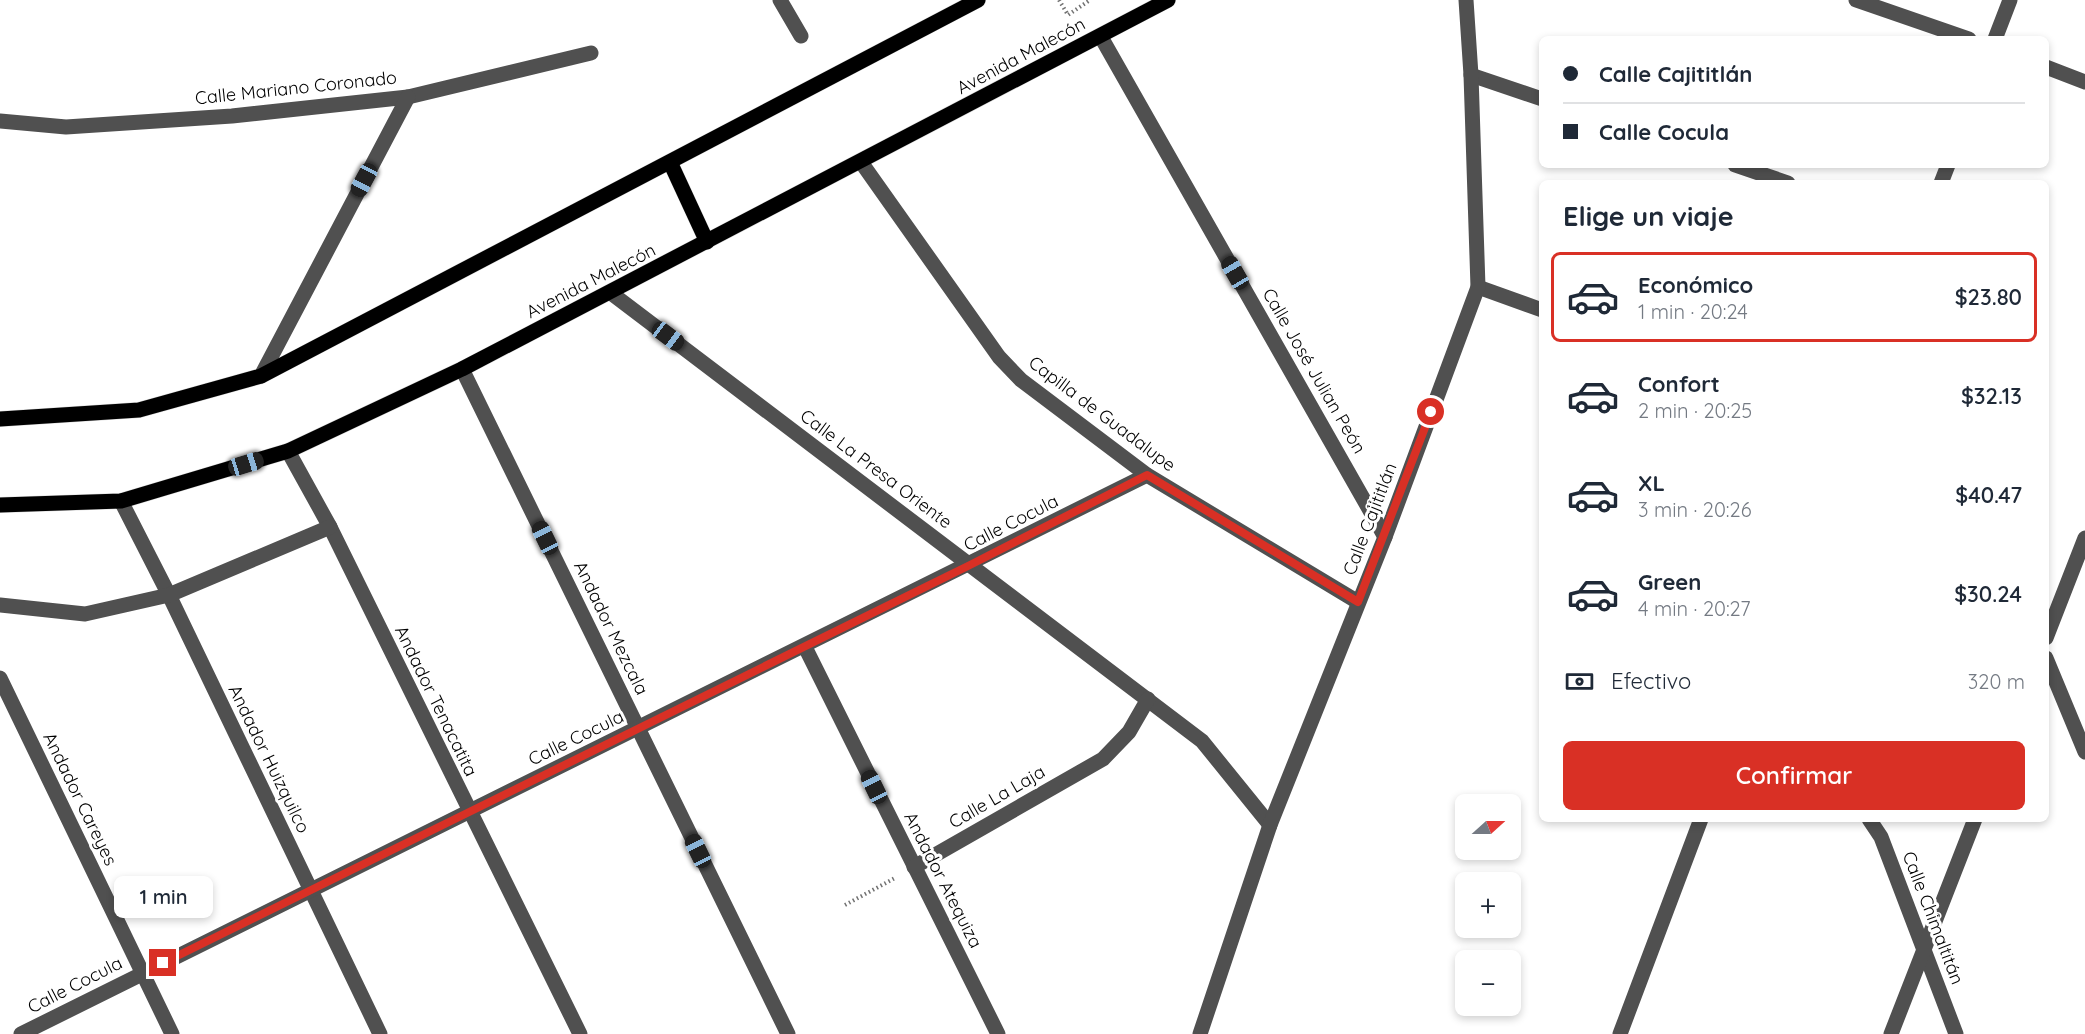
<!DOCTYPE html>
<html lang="es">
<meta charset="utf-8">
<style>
:root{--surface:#fff;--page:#f2f2f3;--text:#1f2937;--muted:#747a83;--line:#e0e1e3;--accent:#d93025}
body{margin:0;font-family:Quicksand,sans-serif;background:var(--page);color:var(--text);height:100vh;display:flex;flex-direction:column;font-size:22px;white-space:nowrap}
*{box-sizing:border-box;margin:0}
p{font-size:20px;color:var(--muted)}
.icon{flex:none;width:33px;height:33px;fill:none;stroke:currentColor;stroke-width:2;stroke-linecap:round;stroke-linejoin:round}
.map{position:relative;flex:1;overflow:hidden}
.side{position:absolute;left:1539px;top:180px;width:510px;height:642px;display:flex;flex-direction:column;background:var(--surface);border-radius:9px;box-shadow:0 3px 9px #0003}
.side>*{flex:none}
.guide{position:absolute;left:1539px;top:36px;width:510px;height:132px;border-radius:9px;box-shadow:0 3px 9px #0003;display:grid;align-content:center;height:132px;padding:0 24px;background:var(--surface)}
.needle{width:39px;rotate:69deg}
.tools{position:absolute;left:1455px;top:794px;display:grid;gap:12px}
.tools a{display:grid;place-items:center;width:66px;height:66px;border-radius:9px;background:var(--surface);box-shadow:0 3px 9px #0003;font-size:30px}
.end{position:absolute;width:27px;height:27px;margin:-14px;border:8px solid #d93025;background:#fff;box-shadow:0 0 0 3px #fff}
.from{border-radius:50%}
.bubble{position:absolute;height:42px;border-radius:9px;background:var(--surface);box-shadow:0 3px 9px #0003;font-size:20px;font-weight:600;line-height:42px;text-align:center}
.car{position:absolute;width:18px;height:36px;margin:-18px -9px;border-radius:8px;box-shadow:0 0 4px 2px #0007;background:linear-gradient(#222 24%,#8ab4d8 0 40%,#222 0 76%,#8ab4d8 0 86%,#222 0)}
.guide b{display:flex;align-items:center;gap:21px;height:57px;font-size:22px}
.guide b+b{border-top:2px solid var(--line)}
.guide i{width:15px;height:15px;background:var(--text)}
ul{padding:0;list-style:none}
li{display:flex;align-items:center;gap:18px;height:90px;margin:0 12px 9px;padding:0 12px;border:3px solid transparent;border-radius:9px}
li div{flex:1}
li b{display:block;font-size:22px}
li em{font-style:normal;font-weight:600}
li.current{border-color:var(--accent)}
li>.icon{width:54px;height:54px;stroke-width:1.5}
h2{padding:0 24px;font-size:27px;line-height:72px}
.pay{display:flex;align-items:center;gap:15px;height:66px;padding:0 24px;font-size:22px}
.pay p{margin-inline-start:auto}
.cta{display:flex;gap:12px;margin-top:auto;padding:12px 24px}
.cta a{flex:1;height:69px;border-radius:9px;background:var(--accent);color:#fff;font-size:24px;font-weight:600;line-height:69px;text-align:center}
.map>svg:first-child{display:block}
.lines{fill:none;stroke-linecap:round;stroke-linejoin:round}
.major-casing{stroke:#dbdbdb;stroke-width:16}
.path{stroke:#727272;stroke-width:4;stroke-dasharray:1.5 3;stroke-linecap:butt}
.minor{stroke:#505050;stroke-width:15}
.major{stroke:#000;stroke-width:15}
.route{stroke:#d93025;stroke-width:8}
.labels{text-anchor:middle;stroke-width:6;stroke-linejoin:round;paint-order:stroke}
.street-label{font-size:18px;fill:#000;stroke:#fff}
</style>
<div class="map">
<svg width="2085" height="1034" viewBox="0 0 2085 1034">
<rect width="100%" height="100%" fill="#fff"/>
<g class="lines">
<g class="major-casing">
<g id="major">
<polyline points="670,162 707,242"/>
<polyline points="0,419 139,410 261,376 978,0"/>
<polyline points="0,505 121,501 288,451 462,369 1168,0"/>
</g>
</g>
<g class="path">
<polyline points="1059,0 1068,15 1090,0"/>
<polyline points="845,905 895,878"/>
</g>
<g class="minor">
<polyline points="780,0 801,36"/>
<polyline points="1856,0 1969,39"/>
<polyline points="1101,37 1385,537"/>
<polyline points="1995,39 2010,0"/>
<polyline points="2046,67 2085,82"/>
<polyline points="1471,75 1542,99"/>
<polyline points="0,121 66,127 232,116 408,97 591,53"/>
<polyline points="861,162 999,357 1021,380 1147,475 1358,602"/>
<polyline points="1735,165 1788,183"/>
<polyline points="1941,183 1948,165"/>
<polyline points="1478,287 1542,310"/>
<polyline points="611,293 1202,741 1270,825"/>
<polyline points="462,369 788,1034"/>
<polyline points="261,376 408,97"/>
<polyline points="288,451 330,527 580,1034"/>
<polyline points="121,501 169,595 380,1034"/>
<polyline points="0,605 85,614 169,595 330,527"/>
<polyline points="2046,638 2085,538"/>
<polyline points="805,647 998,1034"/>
<polyline points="2046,658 2085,752"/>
<polyline points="0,678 172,1034"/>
<polyline points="1869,819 1881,837 1956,1034"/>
<polyline points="914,867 1103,759 1129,732 1148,699"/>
<polyline points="21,1034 1147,475"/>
<polyline points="1200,1034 1270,825 1385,537 1478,287 1471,75 1466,0"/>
<polyline points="1620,1034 1701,819"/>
<polyline points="1891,1034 1975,819"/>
</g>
<use href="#major" class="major"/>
</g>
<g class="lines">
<polyline class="route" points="163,963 970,565 1147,475 1358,602 1431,412"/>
</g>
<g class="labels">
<g class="street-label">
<text transform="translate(1021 56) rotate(-28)" y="6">Avenida Malecón</text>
<text transform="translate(296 88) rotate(-6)" y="6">Calle Mariano Coronado</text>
<text transform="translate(591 281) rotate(-27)" y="6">Avenida Malecón</text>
<text transform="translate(1314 371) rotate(60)" y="6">Calle José Julian Peón</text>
<text transform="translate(1102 414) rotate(37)" y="6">Capilla de Guadalupe</text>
<text transform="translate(876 469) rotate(37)" y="6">Calle La Presa Oriente</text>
<text transform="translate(1370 519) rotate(-69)" y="6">Calle Cajititlán</text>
<text transform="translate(1011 523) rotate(-27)" y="6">Calle Cocula</text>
<text transform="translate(611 628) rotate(64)" y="6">Andador Mezcala</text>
<text transform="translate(436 701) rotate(64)" y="6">Andador Tenacatita</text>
<text transform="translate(576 738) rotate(-26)" y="6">Calle Cocula</text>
<text transform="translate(269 759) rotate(64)" y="6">Andador Huizquilco</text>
<text transform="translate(997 797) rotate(-30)" y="6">Calle La Laja</text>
<text transform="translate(80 799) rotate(64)" y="6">Andador Careyes</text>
<text transform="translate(943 880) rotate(63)" y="6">Andador Atequiza</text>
<text transform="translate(1933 918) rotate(69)" y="6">Calle Chimaltitán</text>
<text transform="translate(75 985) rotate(-27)" y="6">Calle Cocula</text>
</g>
</g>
</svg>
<div class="tools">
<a><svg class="needle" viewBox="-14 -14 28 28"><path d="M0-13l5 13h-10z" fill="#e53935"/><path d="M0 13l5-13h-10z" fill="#747a83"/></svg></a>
<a>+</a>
<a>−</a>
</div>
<i class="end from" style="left:1431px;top:412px"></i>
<i class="end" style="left:163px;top:963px"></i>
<div class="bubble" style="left:114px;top:876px;width:99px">1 min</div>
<i class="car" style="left:364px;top:180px;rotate:208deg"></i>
<i class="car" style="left:1235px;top:273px;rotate:330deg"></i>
<i class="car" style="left:668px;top:336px;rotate:127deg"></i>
<i class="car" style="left:246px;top:464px;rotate:73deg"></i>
<i class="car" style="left:545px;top:538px;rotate:334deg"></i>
<i class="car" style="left:874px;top:787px;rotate:334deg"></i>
<i class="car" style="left:698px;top:851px;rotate:334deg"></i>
<div class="guide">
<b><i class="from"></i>Calle Cajititlán</b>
<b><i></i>Calle Cocula</b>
</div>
<section class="side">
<h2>Elige un viaje</h2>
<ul>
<li class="current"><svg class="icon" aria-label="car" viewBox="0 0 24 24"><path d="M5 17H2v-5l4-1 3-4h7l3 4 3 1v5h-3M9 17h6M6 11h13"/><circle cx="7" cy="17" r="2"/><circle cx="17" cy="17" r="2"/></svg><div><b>Económico</b><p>1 min · 20:24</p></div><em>$23.80</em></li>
<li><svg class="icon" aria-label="car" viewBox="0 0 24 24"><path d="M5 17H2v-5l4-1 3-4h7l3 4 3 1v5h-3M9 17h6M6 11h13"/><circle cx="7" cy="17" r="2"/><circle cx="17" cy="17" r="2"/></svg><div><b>Confort</b><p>2 min · 20:25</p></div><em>$32.13</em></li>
<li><svg class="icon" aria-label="car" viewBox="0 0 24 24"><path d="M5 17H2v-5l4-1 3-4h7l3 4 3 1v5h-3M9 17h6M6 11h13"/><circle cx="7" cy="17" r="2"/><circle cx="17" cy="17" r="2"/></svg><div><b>XL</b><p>3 min · 20:26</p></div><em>$40.47</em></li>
<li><svg class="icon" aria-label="car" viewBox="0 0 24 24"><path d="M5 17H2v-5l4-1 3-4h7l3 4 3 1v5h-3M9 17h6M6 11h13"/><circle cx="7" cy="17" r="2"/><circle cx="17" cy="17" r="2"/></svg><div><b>Green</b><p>4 min · 20:27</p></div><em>$30.24</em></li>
</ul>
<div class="pay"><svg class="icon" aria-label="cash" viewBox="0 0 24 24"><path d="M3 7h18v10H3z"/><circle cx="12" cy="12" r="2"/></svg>Efectivo<p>320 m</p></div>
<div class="cta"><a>Confirmar</a></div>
</section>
</div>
